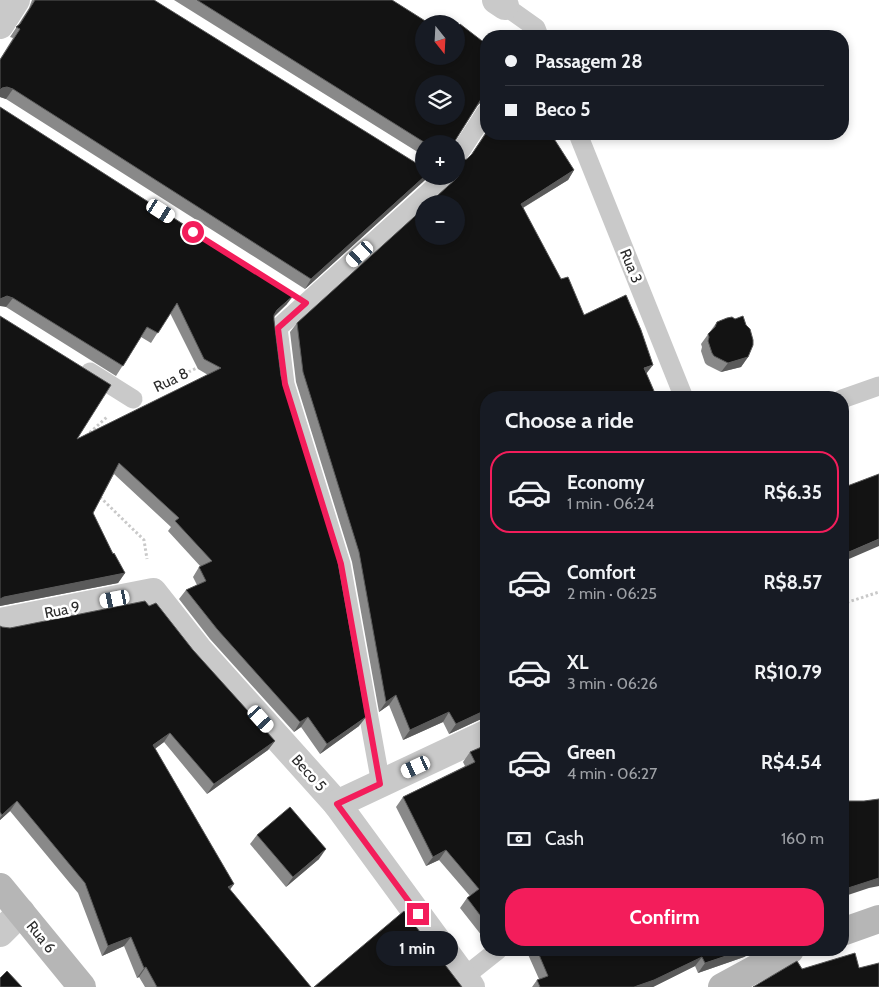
<!DOCTYPE html>
<meta charset="utf-8">
<style>
:root{--surface:#171b24;--page:#20242c;--text:#f1f3f6;--muted:#9ea1a6;--line:#363941;--accent:#f31d5b}
body{margin:0;font-family:Cabin,sans-serif;background:var(--page);color:var(--text);height:100vh;display:flex;flex-direction:column;font-size:19px;white-space:nowrap}
*{box-sizing:border-box;margin:0}
p{font-size:16px;color:var(--muted)}
.icon{flex:none;width:28px;height:28px;fill:none;stroke:currentColor;stroke-width:2;stroke-linecap:round;stroke-linejoin:round}
.map{position:relative;flex:1;overflow:hidden}
.panel{position:absolute;left:480px;top:391px;width:369px;height:565px;display:flex;flex-direction:column;background:var(--surface);border-radius:20px;box-shadow:0 2px 8px #0003}
.panel>*{flex:none}
.guide{position:absolute;left:480px;top:30px;width:369px;height:110px;border-radius:20px;box-shadow:0 2px 8px #0003;display:grid;align-content:center;height:110px;padding:0 25px;background:var(--surface)}
.needle{width:32px;rotate:162deg}
.fabs{position:absolute;left:415px;top:15px;display:grid;gap:10px}
.fabs a{display:grid;place-items:center;width:50px;height:50px;border-radius:50%;background:var(--surface);box-shadow:0 2px 8px #0003;font-size:25px}
.end{position:absolute;width:22px;height:22px;margin:-11px;border:6px solid #f31d5b;background:#fff;box-shadow:0 0 0 2px #fff}
.from{border-radius:50%}
.bubble{position:absolute;height:35px;border-radius:18px;background:var(--surface);box-shadow:0 2px 8px #0003;font-size:16px;font-weight:800;line-height:35px;text-align:center}
.car{position:absolute;width:15px;height:30px;margin:-15px -8px;border-radius:6px;box-shadow:0 0 4px 1px #0007;background:linear-gradient(#fff 24%,#345 0 40%,#fff 0 76%,#345 0 86%,#fff 0)}
.guide b{display:flex;align-items:center;gap:18px;height:48px;font-size:19px}
.guide b+b{border-top:1px solid var(--line)}
.guide i{width:12px;height:12px;background:var(--text)}
ul{padding:0;list-style:none}
li{display:flex;align-items:center;gap:15px;height:82px;margin:0 10px 8px;padding:0 15px;border:2px solid transparent;border-radius:20px}
li div{flex:1}
li b{display:block;font-size:19px}
li em{font-style:normal;font-weight:800}
li.on{border-color:var(--accent)}
li>.icon{width:45px;height:45px;stroke-width:1.5}
h2{padding:0 25px;font-size:22px;line-height:60px}
.pay{display:flex;align-items:center;gap:12px;height:55px;padding:0 25px;font-size:19px}
.pay p{margin-inline-start:auto}
.button{display:flex;gap:10px;margin-top:auto;padding:10px 25px}
.button a{flex:1;height:58px;border-radius:20px;background:var(--accent);color:#fff;font-size:20px;font-weight:800;line-height:58px;text-align:center}
.map>svg:first-child{display:block}
.lines{fill:none;stroke-linecap:round;stroke-linejoin:round}
.path{stroke:#c9c9c9;stroke-width:3;stroke-dasharray:2.5 2.5;stroke-linecap:butt}
.lane{stroke:#c9c9c9;stroke-width:19}
.street{stroke:#c9c9c9;stroke-width:28}
.secondary{stroke:#b6b6b6;stroke-width:28}
.wall{fill:#898989}
.shaded-wall{fill:#5a5a5a}
.building{fill:#131313;stroke:#5a5a5a;fill-rule:evenodd}
.route{stroke:#f31d5b;stroke-width:6}
.labels{text-anchor:middle;stroke-width:5;stroke-linejoin:round;paint-order:stroke}
.street-label{font-size:15px;fill:#2c2c2c;stroke:#fff}
</style>
<div class="map">
<svg width="879" height="987" viewBox="0 0 879 987">
<rect width="100%" height="100%" fill="#fff"/>
<g class="lines">
<g class="path">
<polyline points="157,387 201,366"/>
<polyline points="86,436 107,417"/>
<polyline points="100,497 144,540 147,559"/>
<polyline points="842,604 879,592"/>
</g>
<g class="lane">
<polyline points="505,6 536,28 539,36"/>
<polyline points="578,134 684,398"/>
<polyline points="456,158 486,112"/>
<polyline points="90,372 133,399"/>
<polyline points="842,399 879,386"/>
<polyline points="381,784 341,564 285,384 278,328 442,180 444,176"/>
<polyline points="464,977 498,950"/>
</g>
<g class="street">
<polyline points="496,0 505,6"/>
<polyline points="0,25 16,0"/>
<polyline points="0,622 153,592 198,649 337,804 471,987"/>
<polyline points="337,804 486,734"/>
<polyline points="0,933 21,912"/>
</g>
<g class="secondary">
<polyline points="0,887 82,987"/>
<polyline points="842,932 879,919"/>
<polyline points="722,987 790,950"/>
</g>
</g>
<g class="wall">
<polygon points="32,0 154,0 424,176 428,176 425,180 305,289 6,99 0,97 0,59 13,38 10,37 18,25 29,8"/>
<polygon points="174,0 392,0 424,56 486,44 486,101 481,102 478,105 453,144 424,144 424,156"/>
<polygon points="0,107 287,304 274,317 274,320 281,376 359,726 320,754 301,727 294,732 210,639 179,599 186,590 197,585 193,577 199,567 201,567 168,531 171,527 114,474 93,513 113,554 125,573 118,583 0,606 0,316 77,439 208,375 198,369 170,313 151,343 141,337 116,376 6,307"/>
<polygon points="486,132 486,134 574,170 568,180 523,208 486,398 486,719 479,720 449,734 443,722 403,740 389,705 379,712 352,562 296,382 290,332 297,323 454,181 455,176 456,176 456,161 458,158 463,160 467,159 471,155"/>
<polygon points="717,322 748,357 741,367 721,372 707,365 705,363 701,351 702,347 701,344"/>
<polygon points="149,606 193,650 275,741 268,750 207,794 164,742 155,749 230,890 311,987 145,987 139,977 137,978 124,946 102,956 78,893 10,811 0,820 0,626 2,627 10,628"/>
<polygon points="486,745 486,933 482,936 460,908 467,898 470,896 439,860 426,866 396,807 403,797 465,766 463,762 470,752"/>
<polygon points="257,835 319,859 286,887 250,844"/>
<polygon points="526,950 757,950 744,957 698,973 695,966 653,987 532,987 537,980 539,979"/>
</g>
<g class="shaded-wall">
<polygon points="7,87 13,89 6,99 0,97 0,90 2,88"/>
<polygon points="486,94 486,101 481,102 477,106 483,96"/>
<polygon points="574,170 568,180 514,213 521,204"/>
<polygon points="425,176 428,176 425,180 305,289 311,279"/>
<polygon points="294,295 287,304 270,320 277,310"/>
<polygon points="7,296 13,298 6,307 0,306 0,299"/>
<polygon points="748,357 741,367 721,372 728,363"/>
<polygon points="653,365 646,374 644,368"/>
<polygon points="879,539 879,546 842,562 842,555"/>
<polygon points="125,573 118,583 0,606 0,599 4,597"/>
<polygon points="396,695 389,705 379,712 386,702"/>
<polygon points="486,710 486,719 479,720 449,734 456,724"/>
<polygon points="449,712 443,722 403,740 410,730"/>
<polygon points="308,717 301,727 294,732 300,722"/>
<polygon points="366,717 359,726 320,754 327,744"/>
<polygon points="170,733 164,742 146,755 153,745"/>
<polygon points="275,741 268,750 207,794 214,784"/>
<polygon points="17,801 10,811 0,820 0,818 2,815"/>
<polygon points="326,849 319,859 286,887 293,877"/>
<polygon points="446,850 439,860 426,866 433,857"/>
<polygon points="876,878 879,878 879,886 869,888 842,897 842,890"/>
<polygon points="234,884 227,894 228,887"/>
<polygon points="131,937 124,946 102,956 108,946"/>
<polygon points="744,950 757,950 744,957 698,973 705,963"/>
<polygon points="702,957 695,966 653,987 634,987"/>
<polygon points="146,967 139,977 137,978 144,968"/>
</g>
<g class="building">
<polygon points="35,0 154,0 424,168 424,176 425,176 311,279 13,89 7,87 2,88 0,90 0,60 20,29 16,27 20,24"/>
<path d="M197,0H392L430,24H424V56H456V30L460,24L486,44V94L483,96L453,144H427ZM424,84H456V116H424Z"/>
<polygon points="0,107 294,295 277,310 274,315 274,320 281,376 337,557 366,717 327,744 308,717 300,722 217,629 186,590 206,581 199,567 212,561 175,521 179,518 119,463 93,513 113,554 114,553 125,573 4,597 0,599 0,316 111,385 77,439 221,368 204,359 177,303 158,333 147,327 123,366 13,298 7,296 0,299"/>
<polygon points="486,133 486,134 551,134 574,170 521,204 561,279 568,277 584,315 626,295 641,330 653,365 644,368 657,398 486,398 486,710 456,724 449,712 410,730 396,695 386,702 359,552 303,372 297,323 424,208 424,236 456,236 456,204 428,204 457,178 461,171 462,166 460,161 458,158 463,160 467,159 472,154"/>
<polygon points="743,316 746,325 750,329 753,340 753,345 748,357 728,363 714,356 712,353 708,341 709,337 708,334 715,327 717,322 727,318 732,317 735,319"/>
<polygon points="879,474 879,539 842,555 842,488"/>
<polygon points="145,601 149,606 156,603 193,650 275,741 214,784 170,733 153,745 234,884 228,887 311,987 157,987 146,967 144,968 131,937 108,946 85,883 17,801 2,815 0,812 0,626 2,627 10,628"/>
<polygon points="486,745 486,923 467,898 479,889 446,850 433,857 403,797 475,762 470,752"/>
<polygon points="879,799 879,878 842,890 842,801 864,801"/>
<polygon points="290,807 326,849 293,877 257,835"/>
<polygon points="404,911 462,987 314,987"/>
<polygon points="537,950 744,950 705,963 702,957 654,980 634,987 540,987 537,980 548,976"/>
<polygon points="855,953 859,968 879,963 879,987 753,987 797,961 802,969"/>
<polygon points="7,971 22,987 0,987 0,978"/>
</g>
<g class="lines">
<polyline class="route" points="193,232 306,303 278,328 285,384 341,564 380,784 337,804 418,914"/>
</g>
<g class="labels">
<g class="street-label">
<text transform="translate(631 266) rotate(68)" y="5">Rua 3</text>
<text transform="translate(171 380) rotate(-26)" y="5">Rua 8</text>
<text transform="translate(62 610) rotate(-11)" y="5">Rua 9</text>
<text transform="translate(309 773) rotate(48)" y="5">Beco 5</text>
<text transform="translate(41 937) rotate(51)" y="5">Rua 6</text>
</g>
</g>
</svg>
<div class="fabs">
<a><svg class="needle" viewBox="-14 -14 28 28"><path d="M0-13l5 13h-10z" fill="#e53935"/><path d="M0 13l5-13h-10z" fill="#9ea1a6"/></svg></a>
<a><svg class="icon" aria-label="layers" viewBox="0 0 24 24"><path d="M12 4l9 5-9 5-9-5zM3 14l9 5 9-5"/></svg></a>
<a>+</a>
<a>−</a>
</div>
<i class="end from" style="left:193px;top:232px"></i>
<i class="end" style="left:418px;top:914px"></i>
<div class="bubble" style="left:376px;top:931px;width:82px">1 min</div>
<i class="car" style="left:161px;top:211px;rotate:122deg"></i>
<i class="car" style="left:360px;top:254px;rotate:228deg"></i>
<i class="car" style="left:115px;top:599px;rotate:259deg"></i>
<i class="car" style="left:261px;top:719px;rotate:138deg"></i>
<i class="car" style="left:416px;top:767px;rotate:245deg"></i>
<div class="guide">
<b><i class="from"></i>Passagem 28</b>
<b><i></i>Beco 5</b>
</div>
<section class="panel">
<h2>Choose a ride</h2>
<ul>
<li class="on"><svg class="icon" aria-label="car" viewBox="0 0 24 24"><path d="M5 17H2v-5l4-1 3-4h7l3 4 3 1v5h-3M9 17h6M6 11h13"/><circle cx="7" cy="17" r="2"/><circle cx="17" cy="17" r="2"/></svg><div><b>Economy</b><p>1 min · 06:24</p></div><em>R$6.35</em></li>
<li><svg class="icon" aria-label="car" viewBox="0 0 24 24"><path d="M5 17H2v-5l4-1 3-4h7l3 4 3 1v5h-3M9 17h6M6 11h13"/><circle cx="7" cy="17" r="2"/><circle cx="17" cy="17" r="2"/></svg><div><b>Comfort</b><p>2 min · 06:25</p></div><em>R$8.57</em></li>
<li><svg class="icon" aria-label="car" viewBox="0 0 24 24"><path d="M5 17H2v-5l4-1 3-4h7l3 4 3 1v5h-3M9 17h6M6 11h13"/><circle cx="7" cy="17" r="2"/><circle cx="17" cy="17" r="2"/></svg><div><b>XL</b><p>3 min · 06:26</p></div><em>R$10.79</em></li>
<li><svg class="icon" aria-label="car" viewBox="0 0 24 24"><path d="M5 17H2v-5l4-1 3-4h7l3 4 3 1v5h-3M9 17h6M6 11h13"/><circle cx="7" cy="17" r="2"/><circle cx="17" cy="17" r="2"/></svg><div><b>Green</b><p>4 min · 06:27</p></div><em>R$4.54</em></li>
</ul>
<div class="pay"><svg class="icon" aria-label="cash" viewBox="0 0 24 24"><path d="M3 7h18v10H3z"/><circle cx="12" cy="12" r="2"/></svg>Cash<p>160 m</p></div>
<div class="button"><a>Confirm</a></div>
</section>
</div>
